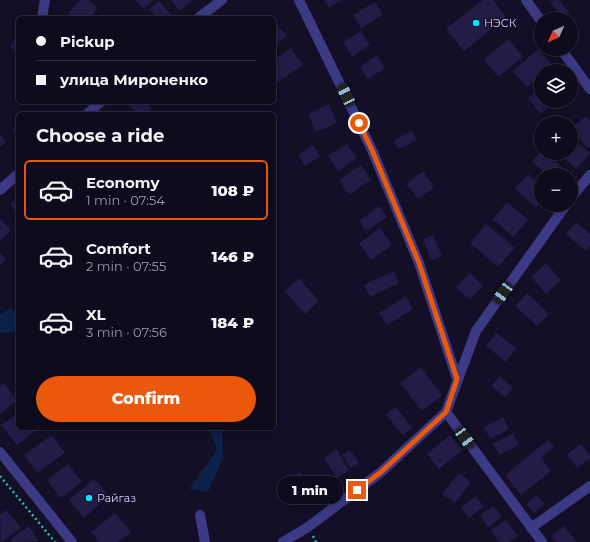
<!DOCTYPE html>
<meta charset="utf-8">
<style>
:root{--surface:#0e0b1c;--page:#1c1929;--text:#f1f3f6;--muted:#9b9ba3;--line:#2e2b3b;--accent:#ea580c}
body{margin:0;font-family:Montserrat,sans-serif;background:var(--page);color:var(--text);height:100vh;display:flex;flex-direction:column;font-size:15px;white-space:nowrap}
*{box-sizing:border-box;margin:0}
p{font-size:13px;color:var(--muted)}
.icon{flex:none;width:22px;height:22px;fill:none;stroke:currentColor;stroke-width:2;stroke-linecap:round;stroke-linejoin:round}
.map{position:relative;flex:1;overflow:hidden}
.side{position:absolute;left:16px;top:112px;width:260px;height:318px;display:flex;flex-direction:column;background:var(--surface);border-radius:6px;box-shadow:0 2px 10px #0003,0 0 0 1px var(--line)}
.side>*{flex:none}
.guide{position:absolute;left:16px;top:16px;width:260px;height:88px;border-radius:6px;box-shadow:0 2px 10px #0003,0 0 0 1px var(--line);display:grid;align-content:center;height:88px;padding:0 20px;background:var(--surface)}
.needle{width:26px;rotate:225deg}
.buttons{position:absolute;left:534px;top:12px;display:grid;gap:8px}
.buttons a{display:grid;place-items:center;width:44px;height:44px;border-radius:50%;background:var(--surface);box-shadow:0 2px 10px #0003,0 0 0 1px var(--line);font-size:20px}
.end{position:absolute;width:18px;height:18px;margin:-9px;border:5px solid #ea580c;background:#fff;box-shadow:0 0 0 2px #fff}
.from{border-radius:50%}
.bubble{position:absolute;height:28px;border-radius:14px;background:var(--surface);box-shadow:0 2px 10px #0003,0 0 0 1px var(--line);font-size:13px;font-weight:800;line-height:28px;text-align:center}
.car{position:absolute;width:12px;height:24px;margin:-12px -6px;border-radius:5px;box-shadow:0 0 3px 1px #0007;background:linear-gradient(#222 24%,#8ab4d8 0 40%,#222 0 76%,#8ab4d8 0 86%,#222 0)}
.guide b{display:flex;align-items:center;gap:14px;height:38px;font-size:15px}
.guide b+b{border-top:1px solid var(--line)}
.guide i{width:10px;height:10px;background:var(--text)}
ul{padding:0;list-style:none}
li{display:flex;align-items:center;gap:12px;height:60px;margin:0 8px 6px;padding:0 12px;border:2px solid transparent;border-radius:6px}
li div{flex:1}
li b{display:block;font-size:15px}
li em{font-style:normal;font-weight:800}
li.selected{border-color:var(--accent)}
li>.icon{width:36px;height:36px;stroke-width:1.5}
h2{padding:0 20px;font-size:18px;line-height:48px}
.cta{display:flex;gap:8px;margin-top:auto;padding:8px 20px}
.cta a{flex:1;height:46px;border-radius:24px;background:var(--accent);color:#fff;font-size:16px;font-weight:800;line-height:46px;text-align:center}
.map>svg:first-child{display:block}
.water{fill:#0c2248}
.building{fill:#241b47}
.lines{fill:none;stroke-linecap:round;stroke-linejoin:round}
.path{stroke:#2fb8b0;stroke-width:2.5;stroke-dasharray:2 3;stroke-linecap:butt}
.minor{stroke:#3d3a85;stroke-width:10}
.route{stroke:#ea580c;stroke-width:5}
.poi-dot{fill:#00e5ff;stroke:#130f26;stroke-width:1.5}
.labels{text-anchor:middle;stroke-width:3;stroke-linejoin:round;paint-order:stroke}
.poi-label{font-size:11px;fill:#d9d4ff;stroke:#130f26;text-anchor:start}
</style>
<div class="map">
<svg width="590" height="542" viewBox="0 0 590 542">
<rect width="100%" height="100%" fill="#130f26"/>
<g class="water">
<polygon points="9,309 18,313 18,332 0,333 0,315"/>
<polygon points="209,428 222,428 223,458 208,492 189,489 217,450"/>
</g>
<g class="building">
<polygon points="80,0 89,0 98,8 89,18 65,18"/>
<polygon points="135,0 154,0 143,9"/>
<polygon points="171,0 193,0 180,11"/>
<polygon points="324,0 342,0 329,8"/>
<polygon points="483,0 493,0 506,17 464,51 446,29"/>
<polygon points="559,0 569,12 562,17 549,1"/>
<polygon points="159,1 172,15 168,18 157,18 149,9"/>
<polygon points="375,2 383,15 361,28 353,15"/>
<polygon points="278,26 287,35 275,47 274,30"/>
<polygon points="361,31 370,45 352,57 343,42"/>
<polygon points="18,37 18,54 10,46"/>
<polygon points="509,39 523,57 498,77 484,59"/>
<polygon points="291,48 303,65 275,84 274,60"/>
<polygon points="538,49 552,65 545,71 541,71 541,74 527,87 513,71"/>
<polygon points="377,55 385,68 368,79 360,67"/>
<polygon points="541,87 541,101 556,101 540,114 528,98"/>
<polygon points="129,102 145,102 152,109 148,114 138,114 127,103"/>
<polygon points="329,104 337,123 316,132 308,114"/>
<polygon points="586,116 590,121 590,146 587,148 571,128"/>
<polygon points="18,125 18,137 12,130"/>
<polygon points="412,131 417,140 398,149 394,140"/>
<polygon points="0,135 6,142 0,147"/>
<polygon points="571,137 590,153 576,169 558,153 571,153"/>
<polygon points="347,144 357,158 338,171 328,156"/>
<polygon points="313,145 320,156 305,166 298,155"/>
<polygon points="540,153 547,153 568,173 566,175 547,175 532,161"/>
<polygon points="361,165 371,180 349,195 339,180"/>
<polygon points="423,171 434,187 418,199 406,184"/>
<polygon points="528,174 541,186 541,203 536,208 515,188"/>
<polygon points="18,199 18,215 10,204"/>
<polygon points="507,202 528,220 513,237 493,219"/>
<polygon points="379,206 387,217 366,231 359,221"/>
<polygon points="0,219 11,230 0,241"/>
<polygon points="576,222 590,234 590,246 586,251 566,234"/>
<polygon points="486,224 515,248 498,267 470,243"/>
<polygon points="380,228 392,245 371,260 359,243"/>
<polygon points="433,235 442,256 431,260 423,239"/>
<polygon points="0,253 6,259 0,266"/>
<polygon points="546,263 561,280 546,294 531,277"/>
<polygon points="394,271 399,283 370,297 364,285"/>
<polygon points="470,273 483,286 470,300 456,287"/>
<polygon points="299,278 319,301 305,314 285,291"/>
<polygon points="527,293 549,314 537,326 515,306"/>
<polygon points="406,296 413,309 387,325 379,313"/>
<polygon points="496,333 516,348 506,362 486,346"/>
<polygon points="421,367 442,395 422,411 400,383"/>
<polygon points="500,376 513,388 505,397 491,386"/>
<polygon points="4,383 17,400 0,414 0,386"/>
<polygon points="396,407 412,428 402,435 386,414"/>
<polygon points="18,413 18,428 35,428 37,430 17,445 1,425"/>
<polygon points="503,417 509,429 490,439 484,427"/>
<polygon points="513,433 519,445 499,455 493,444"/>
<polygon points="52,435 65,453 37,473 24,455"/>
<polygon points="450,435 462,450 439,469 427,454"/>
<polygon points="548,440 554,447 541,458 551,471 521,495 505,475"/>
<polygon points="581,444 590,456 590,459 577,468 567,454"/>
<polygon points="336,449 349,470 337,478 324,458"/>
<polygon points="350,450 359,463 351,468 342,455"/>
<polygon points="68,464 82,482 61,498 47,480"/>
<polygon points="300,471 315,491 294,506 280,487"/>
<polygon points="459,473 471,482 455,503 442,494"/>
<polygon points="324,477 334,493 324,500 313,483"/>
<polygon points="94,479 109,496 84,518 69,500"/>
<polygon points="537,495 545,504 534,513 526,504"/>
<polygon points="475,496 484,506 469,518 461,508"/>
<polygon points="494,506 502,517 488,527 480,515"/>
<polygon points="6,510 21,528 1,542 0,515"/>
<polygon points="115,513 131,532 118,542 99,542 91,532"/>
<polygon points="506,520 518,536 509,542 499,542 491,530"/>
<polygon points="29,526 39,541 13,542 11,539"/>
<polygon points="564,526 577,542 556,542 551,536"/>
</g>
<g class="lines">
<g class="path">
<polyline points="0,476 55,542"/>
<polyline points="313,536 316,542"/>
</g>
<g class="minor">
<polyline points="299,0 372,150 419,263 457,379"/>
<polyline points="526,0 541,21"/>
<polyline points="42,18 45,0"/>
<polyline points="198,18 222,0"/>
<polyline points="561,49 590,89"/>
<polyline points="87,114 101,102"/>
<polyline points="0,190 18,174"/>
<polyline points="571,198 590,175"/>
<polyline points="446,412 542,542"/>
<polyline points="0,452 72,542"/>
<polyline points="200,515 205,542"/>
<polyline points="531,528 590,486"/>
<polyline points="283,542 308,527 381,472 446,412 476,331 566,205"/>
</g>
</g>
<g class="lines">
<polyline class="route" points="357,490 381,472 446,412 457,379 419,263 372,150 359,123"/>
</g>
<g class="poi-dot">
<circle cx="476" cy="23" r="4"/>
<circle cx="89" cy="498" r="4"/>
</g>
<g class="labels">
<g class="poi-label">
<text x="484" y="27">НЭСК</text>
<text x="97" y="502">Райгаз</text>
</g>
</g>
</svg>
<div class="buttons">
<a><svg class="needle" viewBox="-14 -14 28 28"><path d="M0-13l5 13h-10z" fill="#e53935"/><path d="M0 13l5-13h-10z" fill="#9b9ba3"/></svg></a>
<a><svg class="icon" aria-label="layers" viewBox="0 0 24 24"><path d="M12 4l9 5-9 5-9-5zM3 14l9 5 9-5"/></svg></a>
<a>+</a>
<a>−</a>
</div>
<i class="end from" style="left:359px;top:123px"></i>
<i class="end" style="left:357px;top:490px"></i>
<div class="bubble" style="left:277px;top:476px;width:66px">1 min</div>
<i class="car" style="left:346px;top:95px;rotate:334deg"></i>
<i class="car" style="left:503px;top:293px;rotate:216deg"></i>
<i class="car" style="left:465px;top:438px;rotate:144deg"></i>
<div class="guide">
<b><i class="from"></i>Pickup</b>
<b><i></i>улица Мироненко</b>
</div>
<section class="side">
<h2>Choose a ride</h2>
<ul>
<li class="selected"><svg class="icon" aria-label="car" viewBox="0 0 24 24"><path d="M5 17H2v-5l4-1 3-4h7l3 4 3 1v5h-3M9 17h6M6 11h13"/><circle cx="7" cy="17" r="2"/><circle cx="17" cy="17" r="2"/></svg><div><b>Economy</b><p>1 min · 07:54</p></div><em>108 ₽</em></li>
<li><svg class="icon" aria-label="car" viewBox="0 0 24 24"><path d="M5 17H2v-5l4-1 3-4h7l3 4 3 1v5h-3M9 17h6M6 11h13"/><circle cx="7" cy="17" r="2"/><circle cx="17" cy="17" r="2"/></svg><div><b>Comfort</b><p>2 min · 07:55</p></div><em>146 ₽</em></li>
<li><svg class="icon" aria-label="car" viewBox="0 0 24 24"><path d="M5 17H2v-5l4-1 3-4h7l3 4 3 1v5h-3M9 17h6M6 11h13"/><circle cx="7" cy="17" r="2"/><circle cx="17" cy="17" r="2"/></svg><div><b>XL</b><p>3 min · 07:56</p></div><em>184 ₽</em></li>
</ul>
<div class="cta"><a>Confirm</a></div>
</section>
</div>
